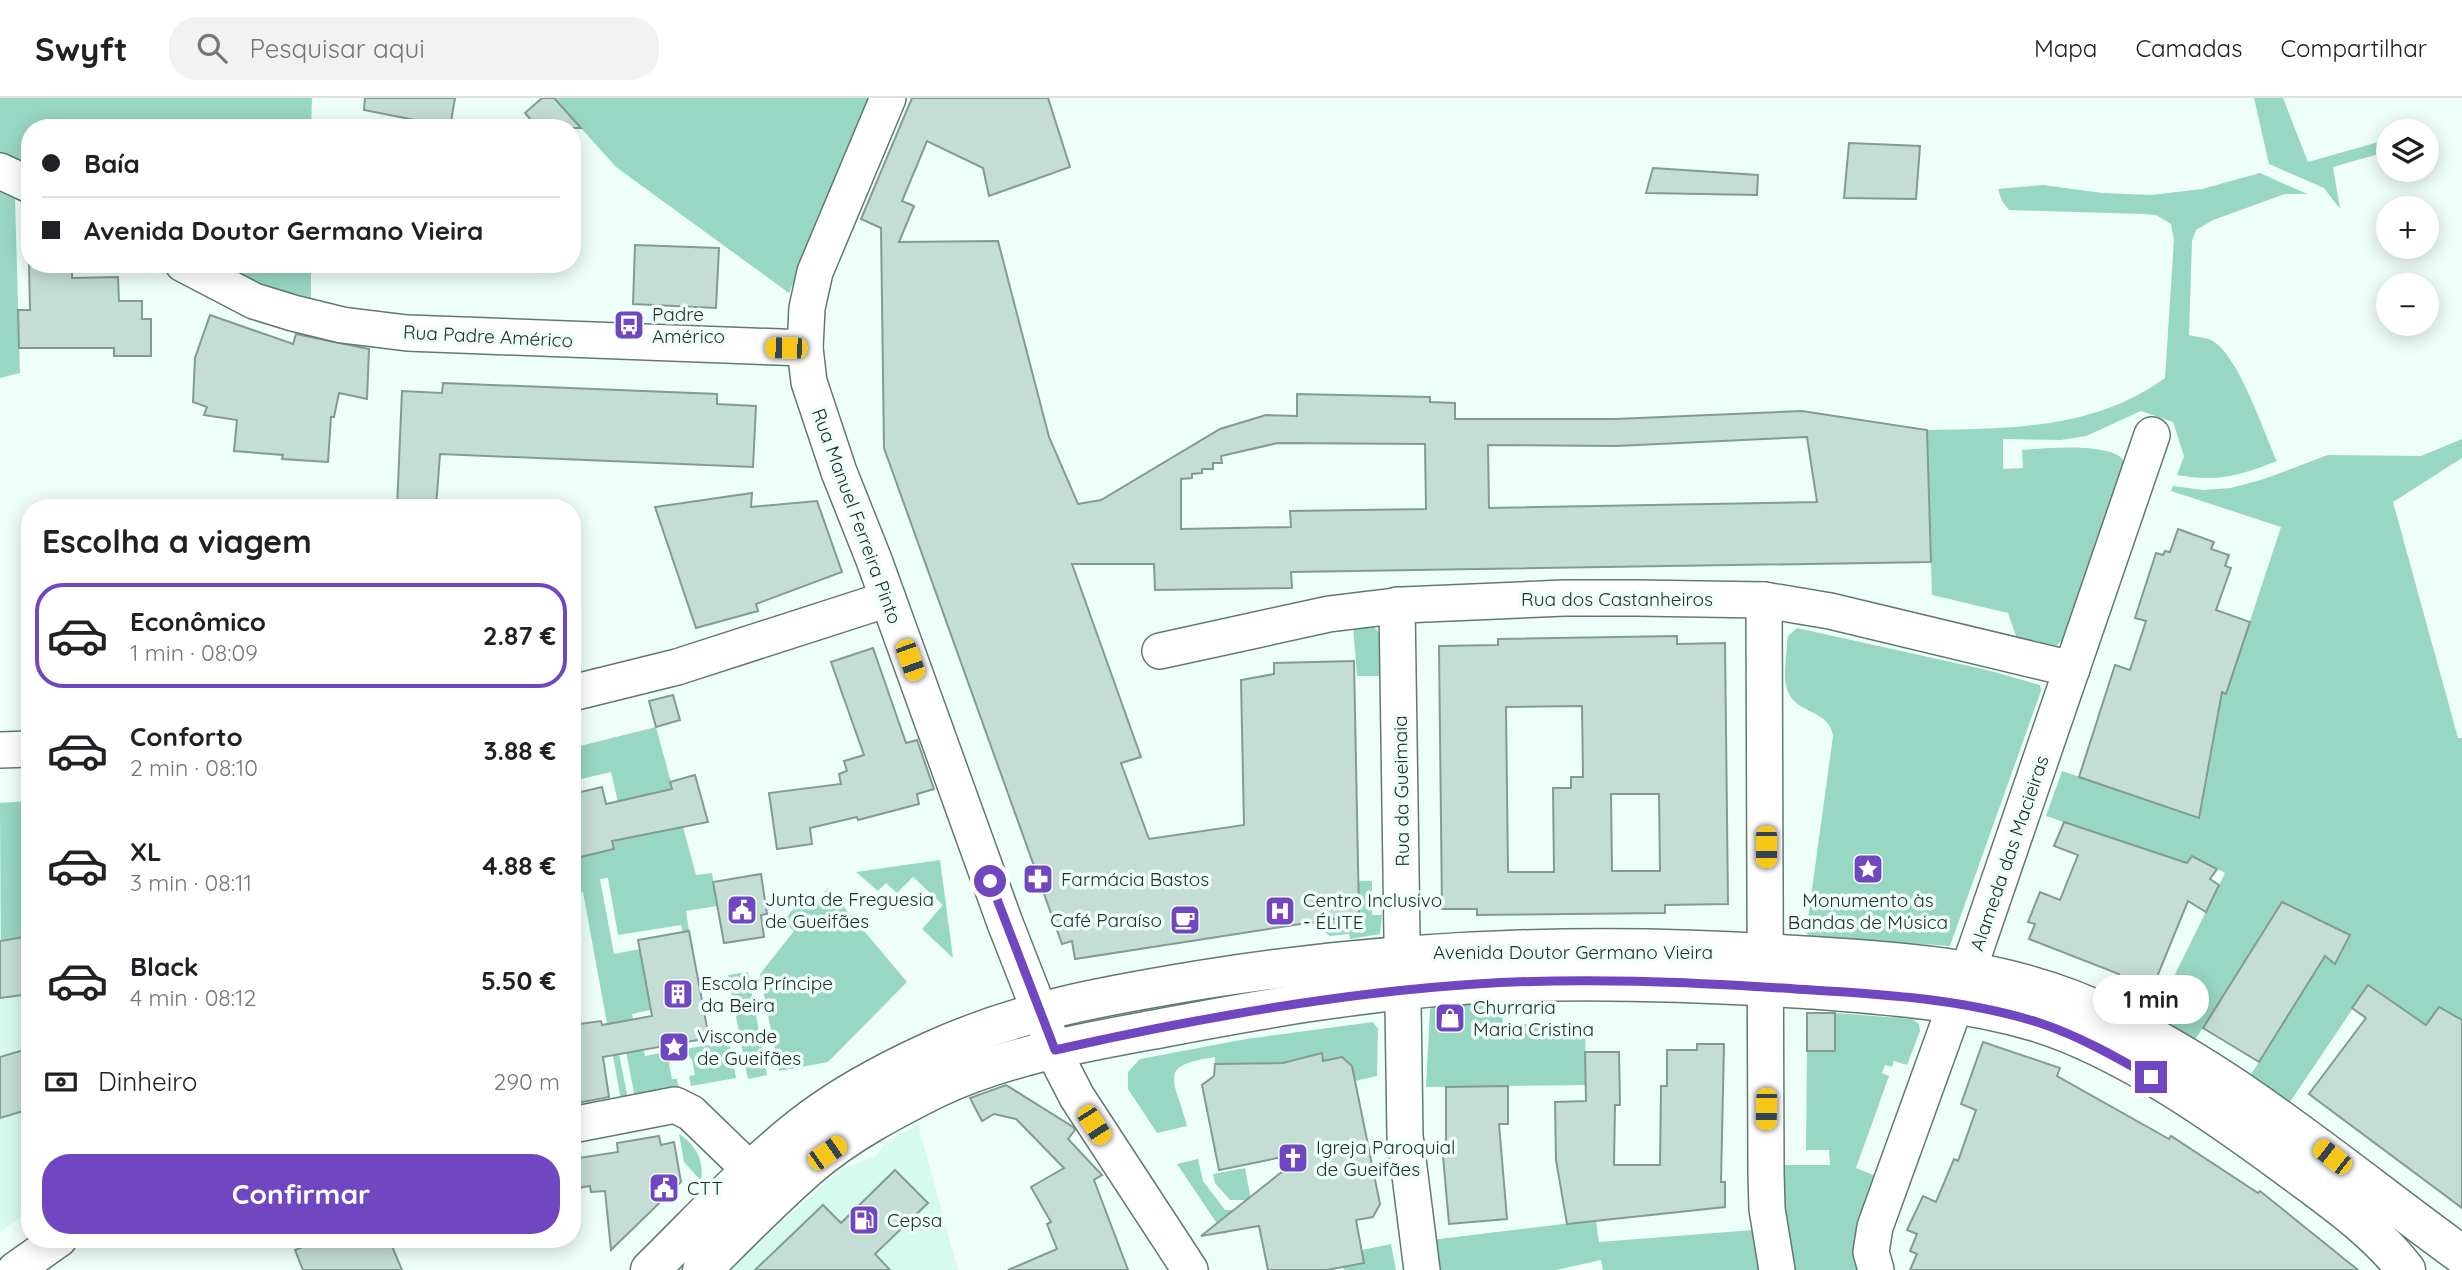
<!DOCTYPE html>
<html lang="pt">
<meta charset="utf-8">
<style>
:root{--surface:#fff;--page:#f2f2f2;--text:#202124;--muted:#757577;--line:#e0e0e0;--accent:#7047c0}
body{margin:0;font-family:Quicksand,sans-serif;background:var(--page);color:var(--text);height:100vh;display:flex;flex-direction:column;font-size:26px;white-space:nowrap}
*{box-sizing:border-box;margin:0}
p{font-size:23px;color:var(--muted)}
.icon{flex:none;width:38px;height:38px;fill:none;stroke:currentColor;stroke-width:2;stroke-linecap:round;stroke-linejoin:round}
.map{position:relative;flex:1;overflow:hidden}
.details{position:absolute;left:21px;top:401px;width:560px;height:749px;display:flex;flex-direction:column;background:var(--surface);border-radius:28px;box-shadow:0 4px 18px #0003}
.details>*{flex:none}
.top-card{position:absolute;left:21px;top:21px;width:560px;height:154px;border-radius:28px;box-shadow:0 4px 18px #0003;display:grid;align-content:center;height:154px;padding:0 21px;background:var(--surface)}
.tools{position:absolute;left:2376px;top:21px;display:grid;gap:14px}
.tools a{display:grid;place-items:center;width:63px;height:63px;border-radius:50%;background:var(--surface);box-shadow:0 4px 18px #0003;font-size:35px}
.end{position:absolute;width:32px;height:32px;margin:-16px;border:9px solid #7047c0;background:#fff;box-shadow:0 0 0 4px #fff}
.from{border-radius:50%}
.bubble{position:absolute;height:49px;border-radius:24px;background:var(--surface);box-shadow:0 4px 18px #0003;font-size:23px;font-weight:700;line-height:49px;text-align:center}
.car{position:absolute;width:21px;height:42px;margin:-21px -10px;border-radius:9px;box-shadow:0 0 5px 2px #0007;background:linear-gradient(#f5c518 24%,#345 0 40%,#f5c518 0 76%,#345 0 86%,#f5c518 0)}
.top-card b{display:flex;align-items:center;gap:24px;height:66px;font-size:26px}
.top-card b+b{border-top:2px solid var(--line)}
.top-card i{width:18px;height:18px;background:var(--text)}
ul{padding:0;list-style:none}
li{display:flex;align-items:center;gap:21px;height:105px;margin:0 14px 10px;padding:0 7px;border:4px solid transparent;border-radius:28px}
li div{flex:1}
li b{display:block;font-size:26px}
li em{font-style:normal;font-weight:700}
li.on{border-color:var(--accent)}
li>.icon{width:63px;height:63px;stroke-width:1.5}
h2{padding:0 21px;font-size:32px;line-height:84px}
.pay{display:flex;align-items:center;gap:18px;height:77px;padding:0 21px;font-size:26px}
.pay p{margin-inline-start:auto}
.cta{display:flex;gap:14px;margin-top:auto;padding:14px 21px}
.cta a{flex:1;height:80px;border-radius:28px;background:var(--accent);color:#fff;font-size:28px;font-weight:700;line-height:80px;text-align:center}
header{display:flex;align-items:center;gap:42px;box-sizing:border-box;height:98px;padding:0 35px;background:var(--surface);border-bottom:2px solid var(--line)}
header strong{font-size:33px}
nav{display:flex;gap:38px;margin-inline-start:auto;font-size:24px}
.search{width:490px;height:63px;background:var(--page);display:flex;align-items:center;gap:18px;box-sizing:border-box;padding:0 24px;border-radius:28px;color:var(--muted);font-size:26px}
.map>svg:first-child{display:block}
.built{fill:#d7faef}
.green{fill:#98d7c4}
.building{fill:#c4ded6;stroke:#829b93;stroke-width:2;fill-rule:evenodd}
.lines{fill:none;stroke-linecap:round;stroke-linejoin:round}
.minor-casing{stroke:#617972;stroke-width:38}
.secondary-casing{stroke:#617972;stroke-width:41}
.minor{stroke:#fff;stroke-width:35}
.secondary{stroke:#fff;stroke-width:38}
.route{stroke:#7047c0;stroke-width:9}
.labels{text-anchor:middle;stroke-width:7;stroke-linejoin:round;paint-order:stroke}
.poi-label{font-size:19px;fill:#242e2b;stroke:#eefef9;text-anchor:start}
.street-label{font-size:19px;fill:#242e2b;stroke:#eefef9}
</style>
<header>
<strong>Swyft</strong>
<div class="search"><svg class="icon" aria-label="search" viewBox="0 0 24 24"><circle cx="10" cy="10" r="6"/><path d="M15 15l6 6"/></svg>Pesquisar aqui</div>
<nav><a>Mapa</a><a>Camadas</a><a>Compartilhar</a></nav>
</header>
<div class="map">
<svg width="2462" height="1172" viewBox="0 0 2462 1172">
<rect width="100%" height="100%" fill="#eefef9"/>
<g class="built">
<polygon points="30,703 30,1112 0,1134 0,705"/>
<polygon points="918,1027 958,1172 730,1172 839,1072 877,1057 886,1045"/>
</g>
<g class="green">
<polygon points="0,0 312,0 311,30 30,30 30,72 0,58"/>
<polygon points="554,0 872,0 789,195 616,69"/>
<polygon points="2254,0 2283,0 2308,64 2389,41 2389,53 2333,69 2340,111 2324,90 2269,66"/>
<path d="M2260,75L2307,96H2285L2213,122L2196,132L2192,143L2189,237C2196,239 2205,239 2211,242C2238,255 2264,335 2277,363C2239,378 2218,384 2177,377L2184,358L2173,324L2141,313L2086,338L2061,342L2003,341V371L2023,370L2022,352C2046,350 2103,345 2122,360L2124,365L2066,538L2056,548L2016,538L2008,515L1932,497L1927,332C2010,331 2095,331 2165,280L2174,142L2171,126L2156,117L2144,116L2009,112L2002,103L1998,91L2043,87L2102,95L2151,97L2202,91Z"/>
<polygon points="0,94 15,101 20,275 0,280"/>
<polygon points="219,166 311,166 311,204 265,190"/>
<polygon points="2462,341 2462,360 2393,404 2458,640 2462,640 2462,933 2426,927 2368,888 2290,1004 2250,978 2325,858 2335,865 2350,837 2282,804 2195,942 2154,919 2225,775 2192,758 2186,766 2046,718 2062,673 2199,719 2222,594 2226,595 2281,429 2171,393 2173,388 2203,392 2231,390 2264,381 2328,357 2421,358"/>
<polygon points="1371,527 1381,536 1383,578 1357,578 1353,528"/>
<path d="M1797,530L1987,572L2040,587L2041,593L1950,848L1810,838L1806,835L1833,638C1830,612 1797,616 1788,594C1782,581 1787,558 1787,544L1788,538Z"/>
<polygon points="656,629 696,777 712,775 717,808 686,813 689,833 683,834 681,827 618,837 608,780 600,781 614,856 640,851 659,910 632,916 636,936 617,946 628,1001 621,1002 583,794 572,795 572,761 614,751 612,743 618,704 611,674 572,683 572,650"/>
<polygon points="30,703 30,838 1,842 0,705"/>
<polygon points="940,762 953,860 922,831 943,807 913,779 897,795 886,785 878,793 856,774"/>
<polygon points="1358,783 1372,783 1372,817 1382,817 1380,836 1350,841 1349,836 1330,838 1310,824"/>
<polygon points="828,790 907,884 828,964 779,973 760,876 794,833 783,824 801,801 812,810"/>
<polygon points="748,874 767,977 748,981 728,877"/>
<polygon points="1501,905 1503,926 1585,926 1586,987 1426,989 1430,911 1436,907"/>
<polygon points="1835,915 1912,921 1919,926 1920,933 1907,967 1894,963 1892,969 1885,967 1882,975 1889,978 1856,1070 1876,1078 1855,1141 1859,1172 1794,1172 1785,1133 1781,1067 1830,1067 1829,1052 1806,1052 1807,953 1835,953"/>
<path d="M1373,924L1378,931L1377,978L1355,983L1352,967L1342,959L1323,963L1321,955L1283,965L1215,966V959C1155,968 1175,981 1187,1028L1157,1035L1128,991V974L1140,961L1246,941Z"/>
<polygon points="729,943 736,980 691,988 689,978 695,977 692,962 685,951"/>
<polygon points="642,945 645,958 672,953 672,960 669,966 672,981 677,981 679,991 635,1000 625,948"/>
<path d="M679,1036C696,1047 704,1062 701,1083L684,1064Z"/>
<polygon points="1198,1061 1203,1083 1225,1112 1234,1112 1228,1121 1228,1134 1224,1136 1177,1066"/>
<polygon points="1245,1070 1251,1102 1230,1102 1215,1085 1213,1076"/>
<polygon points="1596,1122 1599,1144 1753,1132 1759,1172 1603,1172 1601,1162 1556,1172 1435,1172 1431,1142"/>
<polygon points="1391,1146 1396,1172 1344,1172 1343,1169 1364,1165 1362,1152"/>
</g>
<g class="building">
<polygon points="365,0 455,0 450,29 364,12"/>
<polygon points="542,0 554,0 581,30 538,30 525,15"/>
<path d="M912,0H1048L1070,69L989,98L983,70L927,43L902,103L914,108L899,144L998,143L1049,339L1078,406L1101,402L1220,331L1266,317L1297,318V296L1430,299V304L1455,305V321H1615L1802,313L1927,332L1931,464L1291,474L1292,490L1155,492L1154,466H1072L1141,659L1121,665L1149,741L1244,727L1241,582L1274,576V565L1354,563L1359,817L1075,861L1072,843L1062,846L884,350L881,130L861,121ZM1807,339L1817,404L1489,410L1488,347L1616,348ZM1278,345L1425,346L1426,411L1290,413L1291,429L1181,431V381L1192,380V376L1202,375V371H1213V365H1222L1221,358Z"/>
<polygon points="1849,45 1920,48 1916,101 1844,100"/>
<polygon points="1653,70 1758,77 1757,97 1646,95"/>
<polygon points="635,147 719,150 716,210 633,206"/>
<polygon points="29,166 72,166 72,180 118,179 119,203 142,203 142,221 151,221 151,258 114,258 114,250 19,250 18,212 30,212"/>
<polygon points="210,217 293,246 296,236 369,251 367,301 339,295 334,319 331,319 328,364 282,361 283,357 234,353 237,322 204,317 207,309 193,304 195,260"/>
<polygon points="443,285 717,296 717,306 756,308 753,369 440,356 436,410 397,410 402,293 442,295"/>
<polygon points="752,395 751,409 817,403 842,474 756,506 758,513 696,530 655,409"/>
<polygon points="2178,431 2214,444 2211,451 2229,457 2225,468 2231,470 2216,512 2250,524 2226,596 2222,594 2199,720 2079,679 2115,567 2130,572 2146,523 2135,520 2156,455 2163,457 2165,453 2170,454"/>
<path d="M1677,538V546L1725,545L1728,806L1665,807V815L1477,817V811H1442L1439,548L1498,547V541ZM1582,608L1583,679H1571V690H1553L1554,774H1508L1506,609ZM1611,696H1659L1660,773H1612Z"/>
<polygon points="873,550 906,645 917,642 934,691 917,696 919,706 858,722 857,719 810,730 812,746 777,751 769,695 841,686 839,676 847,673 844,663 864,657 831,564"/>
<polygon points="673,597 680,622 656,629 649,603"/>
<polygon points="695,677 708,724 612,743 614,751 572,761 572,696 602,689 606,706 672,691 670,684"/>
<polygon points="2064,724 2187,765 2192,758 2217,771 2210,781 2219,787 2206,814 2188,803 2150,896 2117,883 2119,876 2029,841 2035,826 2028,824 2040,794 2060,802 2078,757 2054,748"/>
<polygon points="761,776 767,816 761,817 764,839 724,845 713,784"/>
<polygon points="2282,804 2350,837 2335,866 2325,858 2259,964 2203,930"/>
<polygon points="689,833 709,940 603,959 609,999 572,1006 572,927 601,923 602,927 652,918 638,842"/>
<polygon points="30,838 30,896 0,900 0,843"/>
<polygon points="2368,887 2426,927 2439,909 2462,922 2462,1110 2309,996 2366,920 2352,910"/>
<rect x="1807" y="915" width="28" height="38"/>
<polygon points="1983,944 2060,970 2057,978 2169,1041 2171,1038 2258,1095 2260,1093 2358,1172 1910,1172 1917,1156 1910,1153 1917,1136 1907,1132 1923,1098 1936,1104 1954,1061 1958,1063 1976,1012 1961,1006"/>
<polygon points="1697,946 1724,946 1721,1084 1725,1084 1725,1109 1567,1126 1556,1062 1555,1004 1586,1003 1585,954 1619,954 1620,1007 1615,1007 1614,1067 1660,1067 1661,988 1667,988 1667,952 1697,952"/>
<polygon points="30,950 30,1011 0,1020 0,959"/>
<polygon points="1322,955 1323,963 1342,959 1352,968 1380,1106 1373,1119 1356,1122 1364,1165 1327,1172 1268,1172 1259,1128 1201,1138 1307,1054 1219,1072 1202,987 1214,978 1215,966 1283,965"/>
<polygon points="1006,987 1073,1029 1075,1032 1068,1041 1102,1077 1094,1082 1128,1172 1008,1172 1057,1151 1047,1126 1051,1124 1031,1089 1064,1070 1016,1021 994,1016 982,1023 970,1000"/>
<polygon points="1508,988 1508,1026 1499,1026 1507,1121 1449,1126 1443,1058 1446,1058 1446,989"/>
<polygon points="659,1038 661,1047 674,1044 681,1084 611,1152 605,1093 591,1094 590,1088 572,1091 572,1061 618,1054 617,1045"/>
<polygon points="895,1072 928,1105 875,1156 890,1172 755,1172 823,1107 841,1125"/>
<polygon points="322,1141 389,1141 402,1172 303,1172 295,1152"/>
</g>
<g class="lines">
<g class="minor-casing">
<g id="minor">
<polyline points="888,0 815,174 807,210 805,250 809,284 839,374 874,462 1005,825 1061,968 1077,999 1190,1172"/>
<polyline points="0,73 30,87"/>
<polyline points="183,166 254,203 293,215 342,227 407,235 805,250"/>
<polyline points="1764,502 1766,1075 1767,1111 1777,1172"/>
<polyline points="1397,507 1405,1038 1422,1172"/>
<polyline points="1160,553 1329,516 1403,507 1564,500 1637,500 1764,502 1830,513 2072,571"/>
<polyline points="572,595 677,569 888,501"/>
<polyline points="0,652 30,651"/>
<polyline points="572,1027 675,1007 691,1015 751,1073"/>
<polyline points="15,1172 59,1141"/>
<polyline points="1876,1172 1871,1154 1875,1129 1976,850 2152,337"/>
</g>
</g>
<g class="secondary-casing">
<g id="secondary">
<path d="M650,1172C699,1124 747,1071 802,1028C840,998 887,973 931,953C1021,912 1103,898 1200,882C1399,850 1595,843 1796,857C1890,863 1983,867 2071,901C2212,956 2340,1069 2462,1157"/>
<path d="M702,1172C737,1137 772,1101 810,1068C847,1036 893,1012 937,990C1007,957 1087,944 1162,930C1266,910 1372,892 1477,886C1586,880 1696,884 1805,891C1883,897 1960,902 2036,924C2124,951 2220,1019 2294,1074C2333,1103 2376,1133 2406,1172"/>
</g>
</g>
<use href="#minor" class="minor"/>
<use href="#secondary" class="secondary"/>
</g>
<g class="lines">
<path class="route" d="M990,783L1055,952C1193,921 1335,895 1476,886C1582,879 1691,884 1796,891C1878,896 1962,900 2040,925C2079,938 2116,959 2151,979"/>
</g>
<defs>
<g id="bus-square" transform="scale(1.575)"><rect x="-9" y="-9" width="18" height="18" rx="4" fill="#7047c0" stroke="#eefef9"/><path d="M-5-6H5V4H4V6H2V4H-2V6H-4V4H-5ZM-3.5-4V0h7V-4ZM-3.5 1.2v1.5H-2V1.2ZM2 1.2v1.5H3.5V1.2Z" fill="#fff"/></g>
<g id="sight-square" transform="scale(1.575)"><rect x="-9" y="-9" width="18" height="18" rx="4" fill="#7047c0" stroke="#eefef9"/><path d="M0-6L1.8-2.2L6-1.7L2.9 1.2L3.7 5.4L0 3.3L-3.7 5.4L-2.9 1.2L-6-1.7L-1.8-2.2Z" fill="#fff"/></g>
<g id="pharmacy-square" transform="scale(1.575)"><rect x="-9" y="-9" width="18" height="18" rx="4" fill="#7047c0" stroke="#eefef9"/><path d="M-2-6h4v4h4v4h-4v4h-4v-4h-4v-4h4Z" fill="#fff"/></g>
<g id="civic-square" transform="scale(1.575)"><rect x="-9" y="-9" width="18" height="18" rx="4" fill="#7047c0" stroke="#eefef9"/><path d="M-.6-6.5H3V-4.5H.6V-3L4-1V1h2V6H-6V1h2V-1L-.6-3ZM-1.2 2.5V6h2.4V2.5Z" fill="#fff"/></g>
<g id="hospital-square" transform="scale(1.575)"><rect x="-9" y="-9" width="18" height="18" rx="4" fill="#7047c0" stroke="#eefef9"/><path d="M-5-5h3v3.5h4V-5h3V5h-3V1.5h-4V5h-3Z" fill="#fff"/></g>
<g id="cafe-square" transform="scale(1.575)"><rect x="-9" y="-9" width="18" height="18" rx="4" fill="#7047c0" stroke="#eefef9"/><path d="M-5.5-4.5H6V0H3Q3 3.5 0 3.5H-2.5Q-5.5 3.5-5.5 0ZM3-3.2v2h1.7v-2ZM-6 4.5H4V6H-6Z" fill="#fff"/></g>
<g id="building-square" transform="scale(1.575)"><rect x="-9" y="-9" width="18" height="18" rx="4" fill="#7047c0" stroke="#eefef9"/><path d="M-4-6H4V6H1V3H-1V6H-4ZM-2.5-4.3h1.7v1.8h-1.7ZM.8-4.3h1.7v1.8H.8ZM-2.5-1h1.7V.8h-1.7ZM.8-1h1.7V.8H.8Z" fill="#fff"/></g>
<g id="shop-square" transform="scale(1.575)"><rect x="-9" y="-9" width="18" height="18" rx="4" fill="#7047c0" stroke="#eefef9"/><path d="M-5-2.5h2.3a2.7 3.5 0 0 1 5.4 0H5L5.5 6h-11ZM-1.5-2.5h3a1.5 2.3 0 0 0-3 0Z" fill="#fff"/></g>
<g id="church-square" transform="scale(1.575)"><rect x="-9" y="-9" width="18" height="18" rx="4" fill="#7047c0" stroke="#eefef9"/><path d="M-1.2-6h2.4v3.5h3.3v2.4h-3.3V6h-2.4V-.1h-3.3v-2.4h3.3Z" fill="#fff"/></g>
<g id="fuel-square" transform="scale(1.575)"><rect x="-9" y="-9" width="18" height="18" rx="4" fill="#7047c0" stroke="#eefef9"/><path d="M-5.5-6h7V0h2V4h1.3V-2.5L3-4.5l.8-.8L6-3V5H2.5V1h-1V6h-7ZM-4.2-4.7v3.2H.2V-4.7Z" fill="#fff"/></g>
</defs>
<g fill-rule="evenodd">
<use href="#bus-square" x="629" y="227"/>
<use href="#sight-square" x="1868" y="771"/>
<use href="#pharmacy-square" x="1038" y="781"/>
<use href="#civic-square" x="742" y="812"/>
<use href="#hospital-square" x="1280" y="813"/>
<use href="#cafe-square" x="1185" y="822"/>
<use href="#building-square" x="678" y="896"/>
<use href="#shop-square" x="1450" y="920"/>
<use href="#sight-square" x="674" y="949"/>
<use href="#church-square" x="1293" y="1060"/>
<use href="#civic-square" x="664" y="1090"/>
<use href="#fuel-square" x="864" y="1122"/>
</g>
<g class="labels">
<g class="poi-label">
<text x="652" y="223">Padre<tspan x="652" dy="22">Américo</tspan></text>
<text x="1061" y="788">Farmácia Bastos</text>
<text x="765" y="808">Junta de Freguesia<tspan x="765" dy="22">de Gueifães</tspan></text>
<text x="1303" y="809">Centro Inclusivo<tspan x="1303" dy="22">- ÉLITE</tspan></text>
<text x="1868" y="809" text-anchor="middle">Monumento às<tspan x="1868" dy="22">Bandas de Música</tspan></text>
<text x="1162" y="829" text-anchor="end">Café Paraíso</text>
<text x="701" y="892">Escola Príncipe<tspan x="701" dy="22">da Beira</tspan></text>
<text x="1473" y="916">Churraria<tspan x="1473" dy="22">Maria Cristina</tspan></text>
<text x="697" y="945">Visconde<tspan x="697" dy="22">de Gueifães</tspan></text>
<text x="1316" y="1056">Igreja Paroquial<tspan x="1316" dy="22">de Gueifães</tspan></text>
<text x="687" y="1097">CTT</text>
<text x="887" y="1129">Cepsa</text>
</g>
<g class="street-label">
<text transform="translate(488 238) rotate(3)" y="7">Rua Padre Américo</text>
<text transform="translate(857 418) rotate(70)" y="7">Rua Manuel Ferreira Pinto</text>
<text x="1617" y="508">Rua dos Castanheiros</text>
<text transform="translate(1401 693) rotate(-91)" y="7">Rua da Gueimaia</text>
<text transform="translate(2009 755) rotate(-71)" y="7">Alameda das Macieiras</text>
<text x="1573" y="861">Avenida Doutor Germano Vieira</text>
</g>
</g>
</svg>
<div class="tools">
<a><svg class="icon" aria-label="layers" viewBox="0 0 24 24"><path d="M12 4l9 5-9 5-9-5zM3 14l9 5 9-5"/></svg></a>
<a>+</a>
<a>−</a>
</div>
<i class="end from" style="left:990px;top:783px"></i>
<i class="end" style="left:2151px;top:979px"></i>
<div class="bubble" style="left:2093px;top:877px;width:116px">1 min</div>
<i class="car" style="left:786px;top:250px;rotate:271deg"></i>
<i class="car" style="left:910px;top:562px;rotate:160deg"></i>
<i class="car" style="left:1766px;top:749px;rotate:180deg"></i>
<i class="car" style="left:1766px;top:1011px;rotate:181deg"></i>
<i class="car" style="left:1094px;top:1027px;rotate:147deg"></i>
<i class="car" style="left:827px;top:1055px;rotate:55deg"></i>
<i class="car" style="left:2332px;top:1059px;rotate:308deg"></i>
<div class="top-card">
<b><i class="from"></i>Baía</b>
<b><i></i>Avenida Doutor Germano Vieira</b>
</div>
<section class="details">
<h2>Escolha a viagem</h2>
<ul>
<li class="on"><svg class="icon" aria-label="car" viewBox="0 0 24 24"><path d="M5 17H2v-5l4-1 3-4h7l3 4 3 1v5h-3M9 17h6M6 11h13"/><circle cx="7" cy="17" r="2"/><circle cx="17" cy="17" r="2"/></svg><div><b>Econômico</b><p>1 min · 08:09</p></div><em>2.87 €</em></li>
<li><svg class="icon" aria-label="car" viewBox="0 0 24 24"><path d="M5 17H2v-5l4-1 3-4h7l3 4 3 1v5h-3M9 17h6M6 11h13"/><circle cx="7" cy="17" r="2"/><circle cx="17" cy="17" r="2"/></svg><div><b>Conforto</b><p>2 min · 08:10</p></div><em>3.88 €</em></li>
<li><svg class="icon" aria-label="car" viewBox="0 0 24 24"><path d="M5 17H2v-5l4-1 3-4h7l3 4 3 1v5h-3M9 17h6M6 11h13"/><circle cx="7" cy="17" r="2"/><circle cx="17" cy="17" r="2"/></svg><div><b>XL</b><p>3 min · 08:11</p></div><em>4.88 €</em></li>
<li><svg class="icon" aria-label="car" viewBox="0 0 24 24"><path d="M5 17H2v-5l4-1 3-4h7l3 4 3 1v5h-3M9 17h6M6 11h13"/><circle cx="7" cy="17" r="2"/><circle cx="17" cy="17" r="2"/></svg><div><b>Black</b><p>4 min · 08:12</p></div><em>5.50 €</em></li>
</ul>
<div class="pay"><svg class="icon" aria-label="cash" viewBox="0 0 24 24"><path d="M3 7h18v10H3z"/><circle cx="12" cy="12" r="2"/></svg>Dinheiro<p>290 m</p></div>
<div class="cta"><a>Confirmar</a></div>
</section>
</div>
